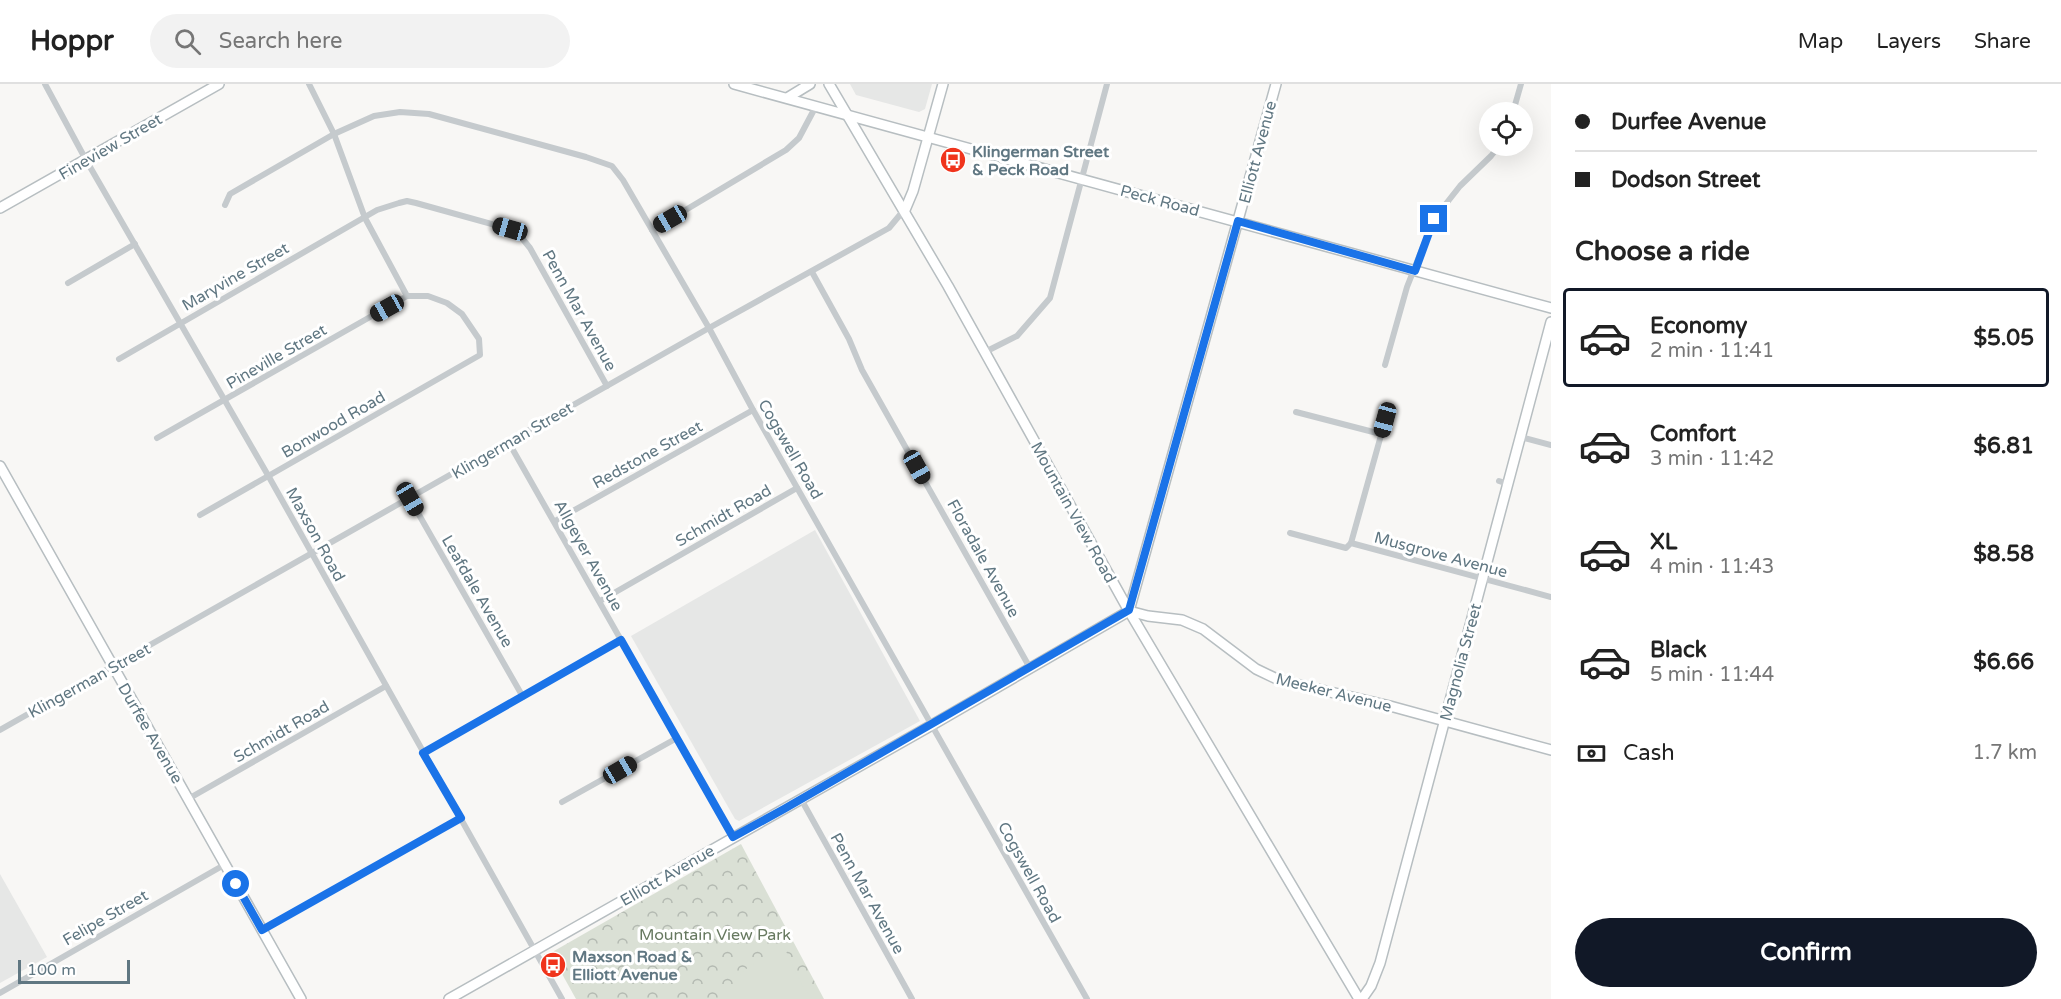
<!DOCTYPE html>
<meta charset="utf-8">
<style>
:root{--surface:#fff;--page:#f2f2f2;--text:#222;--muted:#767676;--line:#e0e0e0;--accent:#111827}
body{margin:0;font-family:"Varela Round",sans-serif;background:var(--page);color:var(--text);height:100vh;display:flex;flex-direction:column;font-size:22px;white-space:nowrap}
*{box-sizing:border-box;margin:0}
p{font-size:20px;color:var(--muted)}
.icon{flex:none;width:33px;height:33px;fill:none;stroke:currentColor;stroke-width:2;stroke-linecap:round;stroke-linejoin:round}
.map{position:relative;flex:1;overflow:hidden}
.sheet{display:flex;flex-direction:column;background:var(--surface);width:510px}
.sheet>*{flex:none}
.hud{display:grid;align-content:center;height:132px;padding:0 24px;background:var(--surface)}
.tools{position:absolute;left:1479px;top:18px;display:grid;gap:12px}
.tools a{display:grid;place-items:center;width:54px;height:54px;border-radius:50%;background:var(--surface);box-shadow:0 6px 24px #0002;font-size:30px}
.scale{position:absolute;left:18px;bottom:15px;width:112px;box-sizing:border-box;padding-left:6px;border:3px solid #607782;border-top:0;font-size:16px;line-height:21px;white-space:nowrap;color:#607782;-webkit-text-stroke:4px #fff;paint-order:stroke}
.end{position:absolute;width:27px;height:27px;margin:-14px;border:8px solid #1a73e8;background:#fff;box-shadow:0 0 0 3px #fff}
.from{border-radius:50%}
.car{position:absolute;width:18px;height:36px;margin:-18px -9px;border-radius:8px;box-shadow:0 0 4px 2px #0007;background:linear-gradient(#222 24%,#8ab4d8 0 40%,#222 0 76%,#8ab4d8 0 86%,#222 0)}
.hud b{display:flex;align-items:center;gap:21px;height:57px;font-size:22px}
.hud b+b{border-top:2px solid var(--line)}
.hud i{width:15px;height:15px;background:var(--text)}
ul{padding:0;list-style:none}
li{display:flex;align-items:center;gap:18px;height:99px;margin:0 12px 9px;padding:0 12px;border:3px solid transparent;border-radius:6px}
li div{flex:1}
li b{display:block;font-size:22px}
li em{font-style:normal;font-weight:700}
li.on{border-color:var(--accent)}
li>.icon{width:54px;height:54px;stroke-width:1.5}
h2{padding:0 24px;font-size:27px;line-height:72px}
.pay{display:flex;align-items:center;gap:15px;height:66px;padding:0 24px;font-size:22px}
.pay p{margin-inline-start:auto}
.cta{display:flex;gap:12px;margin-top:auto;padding:12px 24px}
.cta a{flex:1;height:69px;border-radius:36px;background:var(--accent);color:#fff;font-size:24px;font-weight:700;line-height:69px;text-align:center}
header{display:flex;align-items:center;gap:36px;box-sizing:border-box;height:84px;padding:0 30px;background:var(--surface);border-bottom:2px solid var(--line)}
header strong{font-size:28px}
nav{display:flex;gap:33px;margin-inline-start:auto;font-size:21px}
.search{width:420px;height:54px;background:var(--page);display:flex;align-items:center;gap:15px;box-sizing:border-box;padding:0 21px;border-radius:33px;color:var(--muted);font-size:22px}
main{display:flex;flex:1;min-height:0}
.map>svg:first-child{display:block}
.built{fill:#e6e7e6}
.forest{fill:url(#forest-crowns)}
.pitch{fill:#dae0d5}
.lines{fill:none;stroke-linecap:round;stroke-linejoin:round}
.secondary-casing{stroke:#b7bec1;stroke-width:12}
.street{stroke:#c5cacd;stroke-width:6}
.secondary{stroke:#fff;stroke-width:9}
.route{stroke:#1a73e8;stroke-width:8}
.labels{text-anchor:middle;stroke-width:6;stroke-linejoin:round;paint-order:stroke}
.street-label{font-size:16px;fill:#607782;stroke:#fff}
.poi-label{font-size:16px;font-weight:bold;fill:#607782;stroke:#fff;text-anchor:start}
.park-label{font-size:16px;fill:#677960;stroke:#fff}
</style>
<header>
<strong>Hoppr</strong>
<div class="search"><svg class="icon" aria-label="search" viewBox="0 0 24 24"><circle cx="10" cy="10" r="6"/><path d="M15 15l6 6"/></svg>Search here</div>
<nav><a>Map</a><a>Layers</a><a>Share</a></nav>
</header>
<main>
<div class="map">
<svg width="1551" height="915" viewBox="0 0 1551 915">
<defs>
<pattern id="forest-crowns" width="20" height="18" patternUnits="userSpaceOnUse" patternTransform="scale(1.5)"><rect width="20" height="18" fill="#dae0d5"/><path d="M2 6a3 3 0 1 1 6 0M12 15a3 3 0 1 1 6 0" fill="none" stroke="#b4bab2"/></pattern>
</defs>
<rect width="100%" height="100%" fill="#f8f7f5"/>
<g class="built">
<polygon points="850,0 932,0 925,25 919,28 856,11"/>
<polygon points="815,446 920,637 739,737 735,735 631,552"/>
<polygon points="0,790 47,873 0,899"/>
</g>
<polygon class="forest" points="741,760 824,915 576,915 552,872 554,867"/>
<path class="pitch" d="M784,863L802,901L812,915H728C731,887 762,875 784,863Z"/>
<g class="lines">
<g class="secondary-casing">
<g id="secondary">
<polyline points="734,0 1551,224"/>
<polyline points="829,0 948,202 1129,527 1359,915"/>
<polyline points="787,14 810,0"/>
<polyline points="0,124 219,0"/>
<polyline points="905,126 913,107 943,0"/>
<polyline points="0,382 301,915"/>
<polyline points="1129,527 1148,532 1182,536 1203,545 1256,585 1279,596 1390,622 1551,666"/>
<polyline points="449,915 932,641 1129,527 1276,0"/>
<polyline points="1362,915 1371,902 1380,879 1551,238"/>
</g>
</g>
<g class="street">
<polyline points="45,0 86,76 269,393 562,915"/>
<polyline points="1513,28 1521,0"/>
<polyline points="225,121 230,110 334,50 374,32 400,28 429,30 586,73 612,82 623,96 709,244 753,326 1087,915"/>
<polyline points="652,146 786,66 799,54 816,22"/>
<polyline points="812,188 849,255 862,286 1030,584"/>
<polyline points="68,199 135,160"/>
<polyline points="985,268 1017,252 1050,214 1107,0"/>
<polyline points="119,275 377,126 399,119 407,117 416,119 510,145 517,148 530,164 607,302"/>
<polyline points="1385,281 1407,203 1434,135 1460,102 1491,72 1499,62"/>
<polyline points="1296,328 1381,350"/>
<polyline points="1521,353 1551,361"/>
<polyline points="157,354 407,212"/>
<polyline points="509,359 733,753"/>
<polyline points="1499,397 1508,400"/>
<polyline points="410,415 523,613"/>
<polyline points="200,431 480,271 479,255 462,230 447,219 428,212 407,212 365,134 334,50 309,0"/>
<polyline points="555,437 753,326"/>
<polyline points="1290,449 1346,464 1351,459 1551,513"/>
<polyline points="1351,459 1385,337"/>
<polyline points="600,517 797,404"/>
<polyline points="0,646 709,244 889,144 904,126"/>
<polyline points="423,669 621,556"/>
<polyline points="188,715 386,602"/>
<polyline points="801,715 912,915"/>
<polyline points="562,718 677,654"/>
<polyline points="262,846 461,734"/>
<polyline points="0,909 224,781"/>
</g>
<use href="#secondary" class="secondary"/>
</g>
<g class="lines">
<polyline class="route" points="236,800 262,846 461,734 423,669 621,556 733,753 784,725 1129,526 1238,137 1415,187 1434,135"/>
</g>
<defs>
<g id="bus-disc" transform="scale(1.35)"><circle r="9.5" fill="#f0341c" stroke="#fff"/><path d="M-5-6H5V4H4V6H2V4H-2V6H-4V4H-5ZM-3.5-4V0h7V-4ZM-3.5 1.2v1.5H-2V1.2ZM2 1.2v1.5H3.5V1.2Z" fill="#fff"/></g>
</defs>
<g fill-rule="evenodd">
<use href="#bus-disc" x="953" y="76"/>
<use href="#bus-disc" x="553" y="881"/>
</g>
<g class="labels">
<g class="street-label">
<text transform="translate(110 62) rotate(-30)" y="6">Fineview Street</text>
<text transform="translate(1257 68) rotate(-75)" y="6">Elliott Avenue</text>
<text transform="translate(1160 116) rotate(15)" y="6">Peck Road</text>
<text transform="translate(235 192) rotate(-30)" y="6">Maryvine Street</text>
<text transform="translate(580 226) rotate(61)" y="6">Penn Mar Avenue</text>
<text transform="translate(276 272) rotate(-30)" y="6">Pineville Street</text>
<text transform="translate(333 340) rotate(-30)" y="6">Bonwood Road</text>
<text transform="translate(512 356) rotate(-30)" y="6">Klingerman Street</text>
<text transform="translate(791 365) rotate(60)" y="6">Cogswell Road</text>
<text transform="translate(647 370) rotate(-29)" y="6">Redstone Street</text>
<text transform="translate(1074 428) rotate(61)" y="6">Mountain View Road</text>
<text transform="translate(723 431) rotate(-30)" y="6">Schmidt Road</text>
<text transform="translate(316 450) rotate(61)" y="6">Maxson Road</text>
<text transform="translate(1441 470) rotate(15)" y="6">Musgrove Avenue</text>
<text transform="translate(589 471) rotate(61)" y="6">Allgeyer Avenue</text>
<text transform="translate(984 474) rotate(61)" y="6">Floradale Avenue</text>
<text transform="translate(478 507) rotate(60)" y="6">Leafdale Avenue</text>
<text transform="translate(1460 578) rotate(-75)" y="6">Magnolia Street</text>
<text transform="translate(89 596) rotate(-29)" y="6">Klingerman Street</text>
<text transform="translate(1334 608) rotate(14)" y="6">Meeker Avenue</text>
<text transform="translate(281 647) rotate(-30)" y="6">Schmidt Road</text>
<text transform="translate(151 649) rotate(60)" y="6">Durfee Avenue</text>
<text transform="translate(1030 788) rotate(61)" y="6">Cogswell Road</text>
<text transform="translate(667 791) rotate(-30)" y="6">Elliott Avenue</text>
<text transform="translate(868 809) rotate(61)" y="6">Penn Mar Avenue</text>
<text transform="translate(105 833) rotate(-30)" y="6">Felipe Street</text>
</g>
<g class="poi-label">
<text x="972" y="73">Klingerman Street<tspan x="972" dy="18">&amp; Peck Road</tspan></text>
<text x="572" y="878">Maxson Road &amp;<tspan x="572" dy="18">Elliott Avenue</tspan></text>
</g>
<g class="park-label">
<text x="715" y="856">Mountain View Park</text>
</g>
</g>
</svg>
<div class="tools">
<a><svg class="icon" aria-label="locate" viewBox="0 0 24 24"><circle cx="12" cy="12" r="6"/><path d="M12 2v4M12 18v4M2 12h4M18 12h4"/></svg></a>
</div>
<div class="scale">100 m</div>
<i class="end from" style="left:236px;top:800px"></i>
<i class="end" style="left:1434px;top:135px"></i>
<i class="car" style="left:670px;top:135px;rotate:240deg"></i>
<i class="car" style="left:510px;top:145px;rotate:286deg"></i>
<i class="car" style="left:387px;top:224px;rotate:241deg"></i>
<i class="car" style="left:1385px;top:336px;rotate:195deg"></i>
<i class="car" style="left:917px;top:383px;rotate:151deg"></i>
<i class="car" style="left:410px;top:415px;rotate:150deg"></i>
<i class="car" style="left:620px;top:686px;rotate:60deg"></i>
</div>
<section class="sheet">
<div class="hud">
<b><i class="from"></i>Durfee Avenue</b>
<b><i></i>Dodson Street</b>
</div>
<h2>Choose a ride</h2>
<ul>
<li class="on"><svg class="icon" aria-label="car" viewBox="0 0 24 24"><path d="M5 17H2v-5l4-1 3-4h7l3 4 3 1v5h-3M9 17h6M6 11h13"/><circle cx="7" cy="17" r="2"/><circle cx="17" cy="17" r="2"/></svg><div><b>Economy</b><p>2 min · 11:41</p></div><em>$5.05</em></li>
<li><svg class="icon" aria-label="car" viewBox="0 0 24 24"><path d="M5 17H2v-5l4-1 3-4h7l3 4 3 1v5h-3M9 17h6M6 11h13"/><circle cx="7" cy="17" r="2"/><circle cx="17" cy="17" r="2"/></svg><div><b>Comfort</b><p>3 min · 11:42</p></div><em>$6.81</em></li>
<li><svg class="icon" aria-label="car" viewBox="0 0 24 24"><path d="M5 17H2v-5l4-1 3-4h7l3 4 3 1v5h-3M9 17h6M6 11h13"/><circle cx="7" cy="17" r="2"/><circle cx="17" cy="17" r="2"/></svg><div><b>XL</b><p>4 min · 11:43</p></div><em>$8.58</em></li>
<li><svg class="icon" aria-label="car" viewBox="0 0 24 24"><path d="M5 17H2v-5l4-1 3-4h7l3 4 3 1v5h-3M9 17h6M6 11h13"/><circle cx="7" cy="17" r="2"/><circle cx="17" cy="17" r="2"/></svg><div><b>Black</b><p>5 min · 11:44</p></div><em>$6.66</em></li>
</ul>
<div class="pay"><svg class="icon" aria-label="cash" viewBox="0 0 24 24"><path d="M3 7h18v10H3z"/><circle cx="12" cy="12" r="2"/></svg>Cash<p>1.7 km</p></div>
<div class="cta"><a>Confirm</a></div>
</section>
</main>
